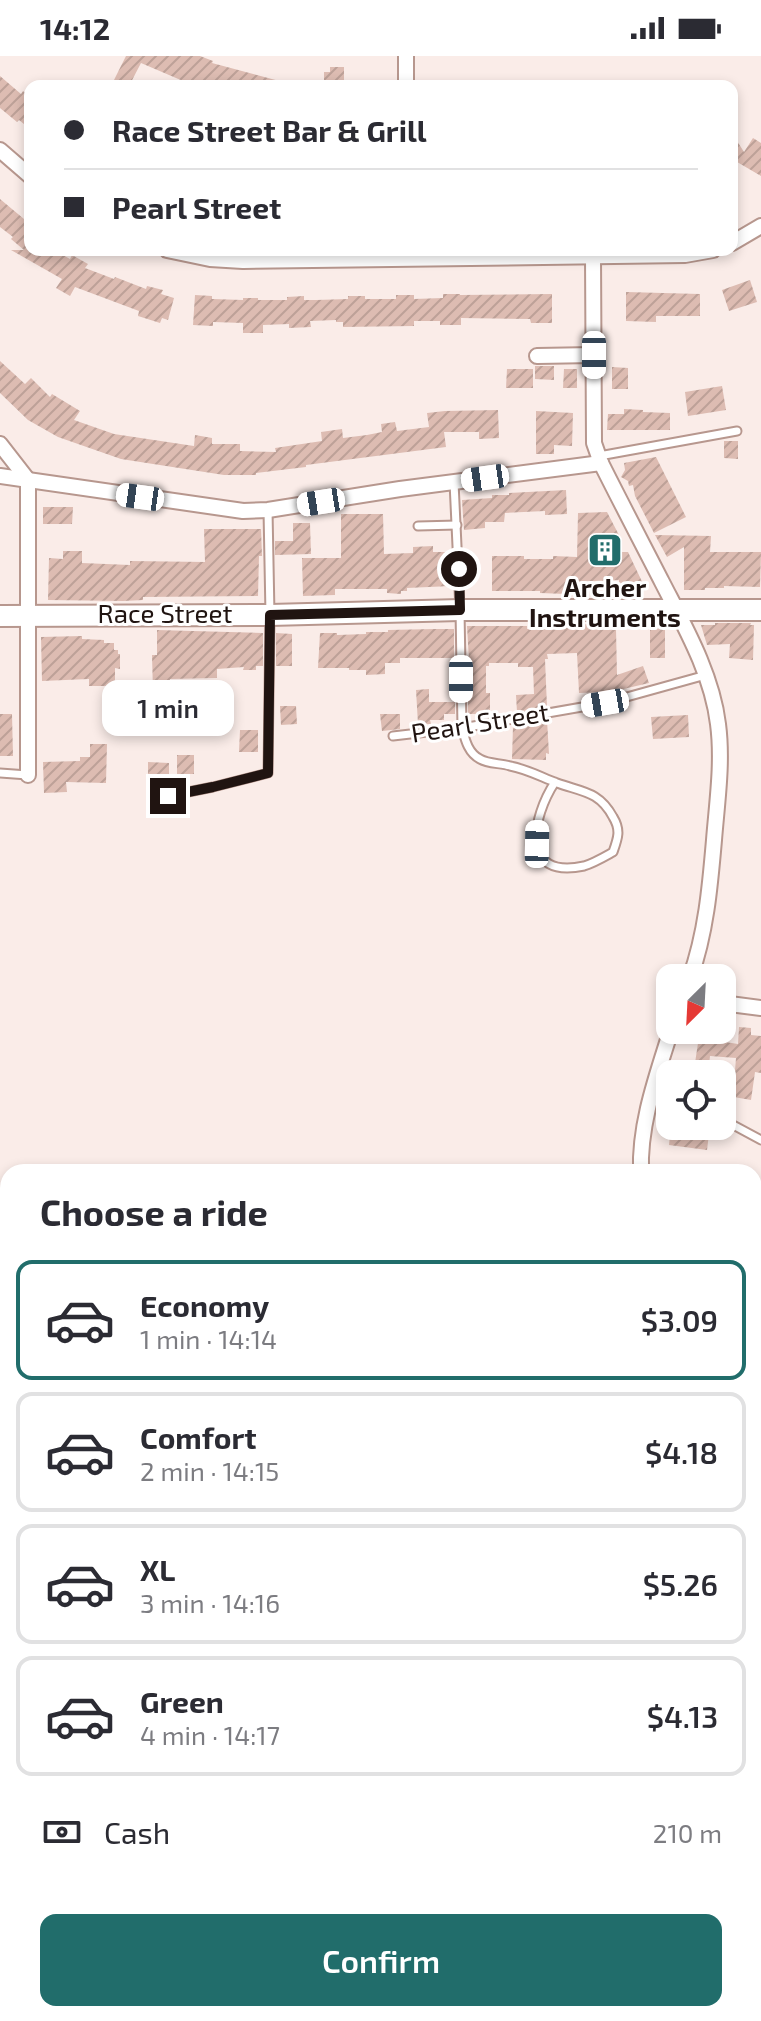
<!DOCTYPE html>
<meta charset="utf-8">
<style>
:root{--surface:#fff;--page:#f7f7f7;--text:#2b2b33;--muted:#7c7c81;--line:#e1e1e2;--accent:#216d6b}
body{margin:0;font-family:"Exo 2",sans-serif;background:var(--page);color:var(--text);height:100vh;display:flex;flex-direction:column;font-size:30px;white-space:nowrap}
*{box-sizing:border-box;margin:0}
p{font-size:26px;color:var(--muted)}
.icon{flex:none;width:44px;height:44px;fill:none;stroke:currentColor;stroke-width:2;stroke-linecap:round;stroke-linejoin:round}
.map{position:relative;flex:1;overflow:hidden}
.panel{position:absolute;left:0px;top:1108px;width:762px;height:858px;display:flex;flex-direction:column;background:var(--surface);border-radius:24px 24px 0 0;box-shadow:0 4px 12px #0003}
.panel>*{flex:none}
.top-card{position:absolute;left:24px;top:24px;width:714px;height:176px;border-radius:16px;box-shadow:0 4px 12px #0003;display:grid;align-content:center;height:176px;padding:0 40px;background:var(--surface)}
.needle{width:52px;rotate:204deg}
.controls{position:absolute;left:656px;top:908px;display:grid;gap:16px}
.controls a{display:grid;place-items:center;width:80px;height:80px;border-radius:16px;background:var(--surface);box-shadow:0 4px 12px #0003;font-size:40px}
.end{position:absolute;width:36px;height:36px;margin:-18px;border:10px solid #201411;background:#fff;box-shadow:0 0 0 4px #fff}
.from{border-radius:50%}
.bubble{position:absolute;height:56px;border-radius:16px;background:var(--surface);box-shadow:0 4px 12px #0003;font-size:26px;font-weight:600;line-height:56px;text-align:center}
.car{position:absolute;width:24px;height:48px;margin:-24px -12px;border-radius:10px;box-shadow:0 0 6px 2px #0007;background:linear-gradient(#fff 24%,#345 0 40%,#fff 0 76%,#345 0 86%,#fff 0)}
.top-card b{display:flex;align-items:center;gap:28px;height:76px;font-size:30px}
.top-card b+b{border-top:2px solid var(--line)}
.top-card i{width:20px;height:20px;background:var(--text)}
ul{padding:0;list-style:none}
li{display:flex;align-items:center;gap:24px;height:120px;margin:0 16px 12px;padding:0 24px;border:4px solid var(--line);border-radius:16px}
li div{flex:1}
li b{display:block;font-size:30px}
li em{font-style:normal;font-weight:600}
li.selected{border-color:var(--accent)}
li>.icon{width:72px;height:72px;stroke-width:1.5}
h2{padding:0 40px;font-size:36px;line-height:96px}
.pay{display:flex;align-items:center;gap:20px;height:88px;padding:0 40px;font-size:30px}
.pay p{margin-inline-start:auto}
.primary-button{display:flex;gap:16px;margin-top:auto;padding:16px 40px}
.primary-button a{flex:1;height:92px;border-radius:16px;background:var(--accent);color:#fff;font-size:32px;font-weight:600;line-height:92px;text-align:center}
.status{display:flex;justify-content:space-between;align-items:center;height:56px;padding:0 40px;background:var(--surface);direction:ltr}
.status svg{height:22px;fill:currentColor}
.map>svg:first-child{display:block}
.park{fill:#efaa96}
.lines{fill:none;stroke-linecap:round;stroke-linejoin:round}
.stream{stroke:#45b0ad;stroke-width:5}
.building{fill:url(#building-hatch)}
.service-casing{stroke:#b7978e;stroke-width:11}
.minor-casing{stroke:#b7978e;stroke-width:18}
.secondary-casing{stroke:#b7978e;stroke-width:24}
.service{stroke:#fff;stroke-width:7}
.minor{stroke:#fff;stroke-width:14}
.secondary{stroke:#fff;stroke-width:20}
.route{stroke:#201411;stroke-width:10}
.labels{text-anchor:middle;stroke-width:6;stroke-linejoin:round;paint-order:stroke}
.poi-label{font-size:26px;font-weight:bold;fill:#201411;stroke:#fff}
.street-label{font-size:26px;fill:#201411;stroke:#fff}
</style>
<div class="status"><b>14:12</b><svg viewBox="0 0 49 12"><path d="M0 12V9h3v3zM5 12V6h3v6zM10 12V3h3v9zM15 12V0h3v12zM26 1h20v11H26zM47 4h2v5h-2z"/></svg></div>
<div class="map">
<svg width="761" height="1965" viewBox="0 0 761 1965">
<defs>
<pattern id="building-hatch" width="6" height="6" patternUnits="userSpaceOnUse" patternTransform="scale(2)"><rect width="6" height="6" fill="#ddbcb2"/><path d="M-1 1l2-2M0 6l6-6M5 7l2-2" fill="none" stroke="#bda198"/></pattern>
</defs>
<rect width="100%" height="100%" fill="#faece8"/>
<polygon class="park" points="754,1867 761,1868 761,1965 677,1965 679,1958 754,1958"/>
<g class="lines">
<polyline class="stream" points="754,1141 761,1142"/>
</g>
<g class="building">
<polygon points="126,0 200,0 213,5 212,7 283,26 283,30 189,30 190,28 141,7 129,30 111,30"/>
<polygon points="330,11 344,11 344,30 324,30 324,16 330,16"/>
<polygon points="0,20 21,38 23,35 30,41 30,73 19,64 17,66 0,52"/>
<polygon points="732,77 744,96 753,82 761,87 761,120 732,103"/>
<polygon points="0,143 30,168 30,194 54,194 70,203 72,199 88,208 85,212 114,223 115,221 146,233 147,230 163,234 161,238 174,242 168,264 162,262 160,267 138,260 139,255 75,231 70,240 56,232 62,223 11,194 24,194 11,183 13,181 0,171"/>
<polygon points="750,224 757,246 729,255 722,234"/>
<polygon points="626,236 700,238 700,260 656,260 656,266 626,265"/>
<polygon points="443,238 460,238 460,239 552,238 552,267 531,267 530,263 461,262 461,269 440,269 440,265 414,265 414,270 343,271 343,266 336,266 336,264 310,265 311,271 289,272 289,268 263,269 263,277 243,277 243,267 213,266 213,270 193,269 195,239 212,240 212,243 243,244 243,242 258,242 258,244 287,244 287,241 304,240 304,244 316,244 348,243 348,240 365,240 365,243 396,243 396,239 414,239 414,243 443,242"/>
<polygon points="0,305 25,328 31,322 50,341 52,338 80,355 74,364 114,378 194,390 195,379 212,382 212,388 240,388 240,395 276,396 275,392 322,385 321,376 342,373 343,382 367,379 382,376 381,368 395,366 397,375 429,371 427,357 445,355 498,354 499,382 479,383 479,376 444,376 446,391 306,409 306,411 256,417 256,419 224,419 121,403 58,381 28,364 0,337"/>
<polygon points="535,310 554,310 554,324 535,323"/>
<polygon points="612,311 628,312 628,333 612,333"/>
<polygon points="507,313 533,313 533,332 506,332"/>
<polygon points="564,313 577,313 577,332 563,332"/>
<polygon points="722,330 726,354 688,360 685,336"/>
<polygon points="624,353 643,354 643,356 670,357 670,374 607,374 608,358 624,358"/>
<polygon points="536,355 573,357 572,390 554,389 554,398 536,398"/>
<polygon points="724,385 738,385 738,403 724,402"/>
<polygon points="656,401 686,461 654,477 635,440 633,429 629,430 628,425 621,421 625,414 624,407"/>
<polygon points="566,434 567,458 545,459 545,455 505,457 504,466 485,466 485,472 464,474 462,444 492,442 492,439 509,439 509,437"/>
<polygon points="43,451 73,451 72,468 43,468"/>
<polygon points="607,456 620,481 620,496 628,496 646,534 619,535 619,524 566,526 566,538 540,537 540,535 492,535 492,500 524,500 524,503 553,503 553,500 577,501 578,457"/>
<polygon points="341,458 383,458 384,498 413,497 413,491 433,490 433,496 449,496 451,530 407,532 407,535 401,535 401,538 387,537 387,533 335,533 335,539 303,540 302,502 341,502"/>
<polygon points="293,467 310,467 311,498 275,499 275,485 293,485"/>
<polygon points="204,473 261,473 262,500 259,500 258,540 143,541 143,544 123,545 48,544 49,502 63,503 63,495 82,495 82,507 130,509 130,505 205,506"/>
<polygon points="655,479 711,480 710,496 761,496 760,531 724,530 724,532 705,532 705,534 684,534 684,491 667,501"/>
<rect x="650" y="567" width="15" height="35"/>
<polygon points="715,567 751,567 750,569 754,569 753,604 729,602 730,588 707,589 701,569 715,569"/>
<polygon points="577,568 610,569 610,573 616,573 617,619 643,610 649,627 602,638 602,636 579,637 577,597 547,598 548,603 545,603 547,651 517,656 516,639 534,638 533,611 518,611 518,607 489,607 489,610 486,610 486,637 490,637 490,658 468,658 468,638 471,638 467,570 527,570 527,573 577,571"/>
<polygon points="435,573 454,573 454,602 400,602 400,607 385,607 385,618 366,619 366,614 349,614 349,612 318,612 320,577 337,577 337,579 366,578 366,576 388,576 388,574"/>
<polygon points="157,574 263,577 263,610 256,610 256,614 243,614 244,611 217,613 217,622 170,623 168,636 153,636 152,599 157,599"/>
<polygon points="276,577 292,578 292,610 276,610"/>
<polygon points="82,580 82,583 104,584 104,587 114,587 114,594 118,594 118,598 120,598 120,613 115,612 115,630 89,630 89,623 42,625 41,581"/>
<polygon points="429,633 429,646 455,646 455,658 444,658 444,664 430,664 431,668 418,668 416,634"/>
<polygon points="280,650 296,650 297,668 281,669"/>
<polygon points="0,658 12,658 13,700 0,700"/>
<polygon points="380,658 400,658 400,673 382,675"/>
<polygon points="688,659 689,681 653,683 651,661"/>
<polygon points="547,664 549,698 546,697 546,704 512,703 513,670"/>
<polygon points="240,674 258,674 258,696 239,696"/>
<polygon points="90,688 107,688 106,727 66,726 67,736 44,737 43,706 80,705 80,701 90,701"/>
<rect x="177" y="699" width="17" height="19"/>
<polygon points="148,706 169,707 169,725 148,725"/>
<polygon points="739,971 751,972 751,979 761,980 761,1017 755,1016 751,1044 722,1039 722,1026 734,1028 736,1002 710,1000 709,1009 695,1007 700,974 713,974 712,984 738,988"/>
<polygon points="671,1070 710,1070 707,1094 669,1089"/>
</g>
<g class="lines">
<g class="service-casing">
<g id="service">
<polyline points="599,400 737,375"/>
<path d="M454,426L460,554L462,672C465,683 468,697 480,703C488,708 501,707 510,710C527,713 541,721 557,727C582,736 599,735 613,761C621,774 618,782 613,796C604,801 594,807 584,810C519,824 532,761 555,726"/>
<polyline points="418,470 457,469"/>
<polyline points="393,680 462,672 605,647 706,619"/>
<polyline points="0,717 28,719"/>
<polyline points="168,740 213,731 268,717 270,559 268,454"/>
<polyline points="656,1026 670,1034"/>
<polyline points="722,1063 761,1084"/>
</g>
</g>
<g class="minor-casing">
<g id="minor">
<polyline points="406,0 406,30"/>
<polyline points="0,94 30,120"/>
<polyline points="732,187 761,170"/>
<polyline points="167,194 210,203 243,205 685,199 713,194"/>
<path d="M593,200L594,387L601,407C621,447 642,487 662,526C685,571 712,618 718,668C723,706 717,746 714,784C710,831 706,877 690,922"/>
<polyline points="537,300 594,299"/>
<polyline points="0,388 28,424 28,719"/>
<polyline points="0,420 243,455 268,454 400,433 601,407"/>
<polyline points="722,947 761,952"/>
<path d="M641,1116C639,1068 657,1019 671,974"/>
<polyline points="754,1262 761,1268"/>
<polyline points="754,1535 761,1505"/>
<polyline points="754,1596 761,1597"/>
<polyline points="754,1845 761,1846"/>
<polyline points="73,1965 74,1958"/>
<polyline points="654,1965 655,1958"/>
</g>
</g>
<g class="secondary-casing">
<polyline id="secondary" points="0,560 270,559 460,554 761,554"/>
</g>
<use href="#service" class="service"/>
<use href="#minor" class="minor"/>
<use href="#secondary" class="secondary"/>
</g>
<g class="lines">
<polyline class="route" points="168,740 213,731 268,717 270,559 460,554 459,513"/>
</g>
<defs>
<g id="building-square" transform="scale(1.8)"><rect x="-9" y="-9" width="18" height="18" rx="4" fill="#216d6b" stroke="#fff"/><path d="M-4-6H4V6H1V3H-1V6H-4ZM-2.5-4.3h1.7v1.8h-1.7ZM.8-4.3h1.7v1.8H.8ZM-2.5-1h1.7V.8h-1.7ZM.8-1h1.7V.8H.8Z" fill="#fff"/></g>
</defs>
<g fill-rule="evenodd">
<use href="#building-square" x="605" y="494"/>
</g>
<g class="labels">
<g class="poi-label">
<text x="605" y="541">Archer<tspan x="605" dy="30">Instruments</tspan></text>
</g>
<g class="street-label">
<text x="165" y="567">Race Street</text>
<text transform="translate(480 667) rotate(-9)" y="9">Pearl Street</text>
</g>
</g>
</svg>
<div class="controls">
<a><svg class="needle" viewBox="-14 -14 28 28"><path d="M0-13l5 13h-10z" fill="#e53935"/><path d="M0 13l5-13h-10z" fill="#7c7c81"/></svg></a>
<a><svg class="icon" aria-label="locate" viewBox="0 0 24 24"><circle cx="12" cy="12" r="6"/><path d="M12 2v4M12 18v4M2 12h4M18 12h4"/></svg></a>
</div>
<i class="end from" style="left:459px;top:513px"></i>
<i class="end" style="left:168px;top:740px"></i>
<div class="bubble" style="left:102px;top:624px;width:132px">1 min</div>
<i class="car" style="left:594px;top:299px;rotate:180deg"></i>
<i class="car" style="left:485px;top:422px;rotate:262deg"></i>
<i class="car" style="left:140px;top:441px;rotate:278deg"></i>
<i class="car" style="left:321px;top:446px;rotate:261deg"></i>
<i class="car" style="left:461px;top:623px;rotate:180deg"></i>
<i class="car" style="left:605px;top:647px;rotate:260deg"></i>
<i class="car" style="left:537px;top:788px;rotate:1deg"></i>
<div class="top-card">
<b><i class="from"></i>Race Street Bar &amp; Grill</b>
<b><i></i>Pearl Street</b>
</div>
<section class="panel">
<h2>Choose a ride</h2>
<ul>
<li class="selected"><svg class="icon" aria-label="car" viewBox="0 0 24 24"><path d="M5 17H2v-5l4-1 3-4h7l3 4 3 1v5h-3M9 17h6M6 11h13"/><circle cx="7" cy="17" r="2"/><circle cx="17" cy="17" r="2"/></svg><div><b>Economy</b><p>1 min · 14:14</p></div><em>$3.09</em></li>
<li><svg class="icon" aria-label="car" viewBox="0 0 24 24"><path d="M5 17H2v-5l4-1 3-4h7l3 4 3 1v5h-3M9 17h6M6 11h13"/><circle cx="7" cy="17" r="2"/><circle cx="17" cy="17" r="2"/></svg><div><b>Comfort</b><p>2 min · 14:15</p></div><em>$4.18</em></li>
<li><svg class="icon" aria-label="car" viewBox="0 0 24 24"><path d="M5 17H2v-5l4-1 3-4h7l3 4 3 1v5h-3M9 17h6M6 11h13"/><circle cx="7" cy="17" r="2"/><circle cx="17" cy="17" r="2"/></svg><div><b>XL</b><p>3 min · 14:16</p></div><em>$5.26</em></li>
<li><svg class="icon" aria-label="car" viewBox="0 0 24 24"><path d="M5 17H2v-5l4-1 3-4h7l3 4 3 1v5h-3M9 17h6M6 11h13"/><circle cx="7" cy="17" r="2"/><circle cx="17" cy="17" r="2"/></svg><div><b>Green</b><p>4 min · 14:17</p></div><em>$4.13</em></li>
</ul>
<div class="pay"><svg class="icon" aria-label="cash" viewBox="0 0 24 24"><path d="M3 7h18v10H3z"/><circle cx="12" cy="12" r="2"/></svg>Cash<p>210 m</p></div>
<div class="primary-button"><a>Confirm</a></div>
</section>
</div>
